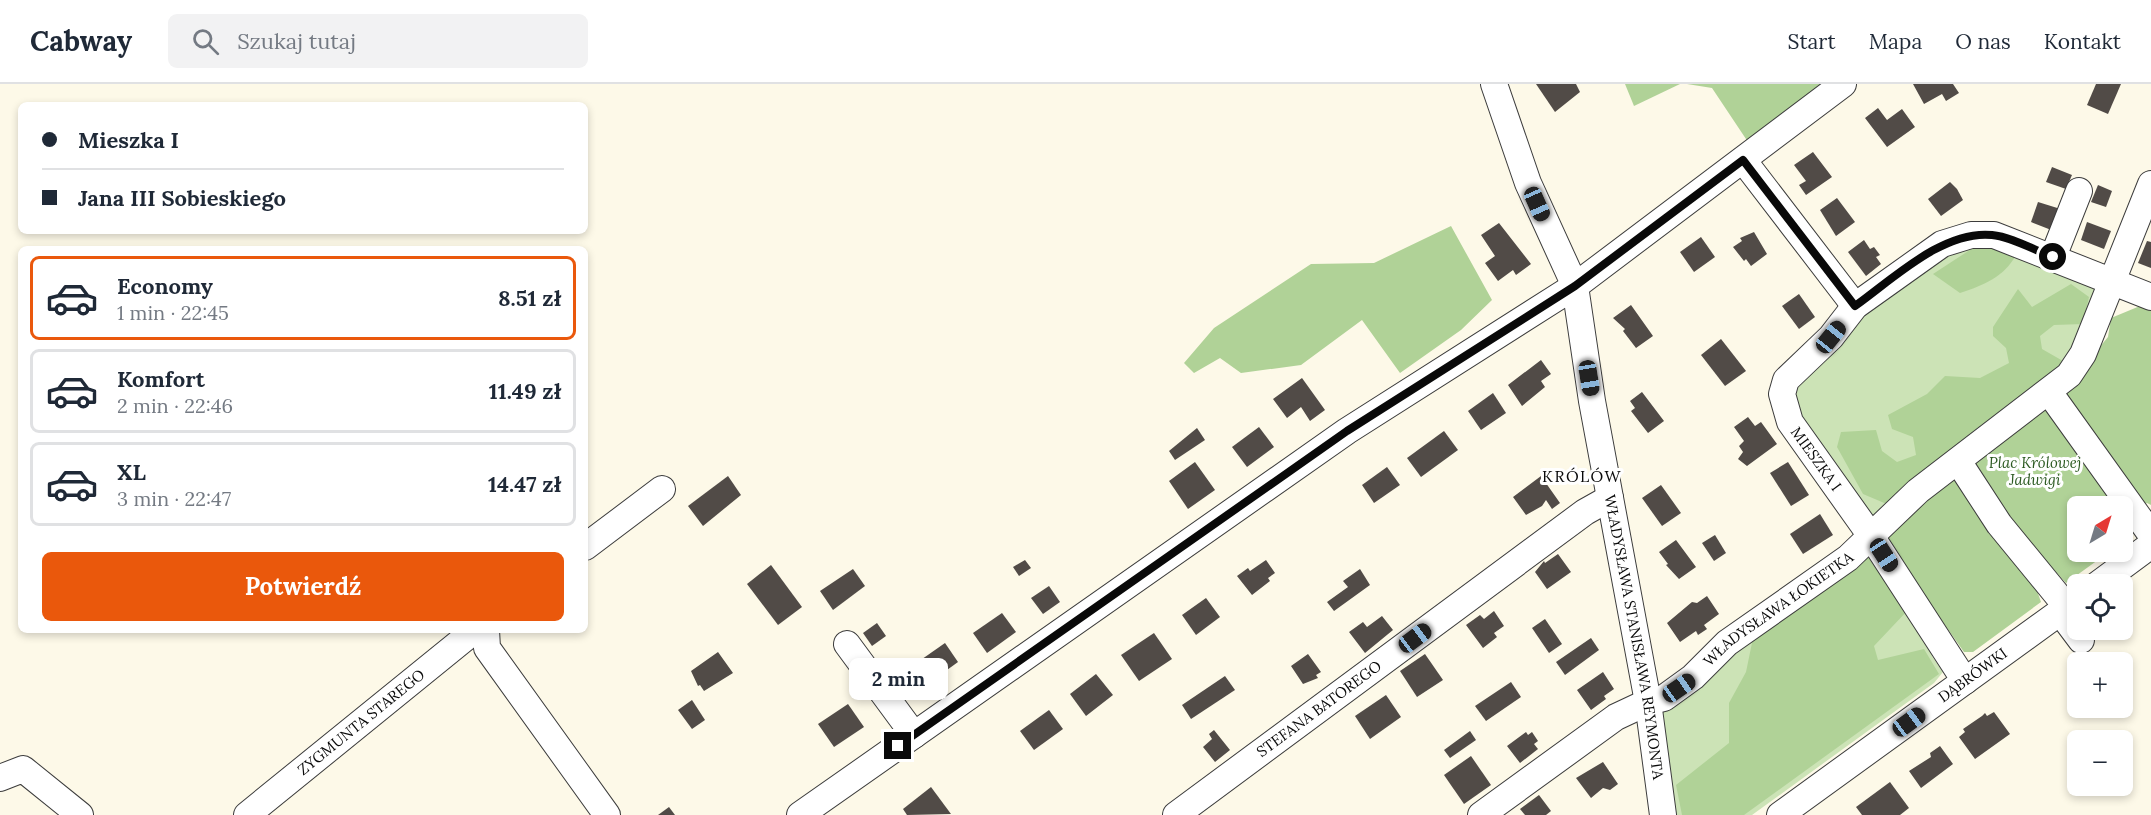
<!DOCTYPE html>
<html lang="pl">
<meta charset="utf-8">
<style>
:root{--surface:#fff;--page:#f2f2f3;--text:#1f2937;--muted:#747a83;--line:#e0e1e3;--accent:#ea580c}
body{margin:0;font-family:Lora,serif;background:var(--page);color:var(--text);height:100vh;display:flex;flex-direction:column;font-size:22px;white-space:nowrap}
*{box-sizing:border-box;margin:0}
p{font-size:20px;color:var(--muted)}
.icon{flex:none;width:33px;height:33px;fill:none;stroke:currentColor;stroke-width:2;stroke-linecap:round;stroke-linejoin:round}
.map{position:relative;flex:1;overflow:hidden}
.side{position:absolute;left:18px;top:162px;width:570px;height:387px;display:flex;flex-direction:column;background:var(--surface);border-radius:9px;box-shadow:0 3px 9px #0003}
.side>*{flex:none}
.top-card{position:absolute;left:18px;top:18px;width:570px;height:132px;border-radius:9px;box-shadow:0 3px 9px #0003;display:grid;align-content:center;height:132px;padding:0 24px;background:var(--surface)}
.needle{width:39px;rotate:38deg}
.tools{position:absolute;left:2067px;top:412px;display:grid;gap:12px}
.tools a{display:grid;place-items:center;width:66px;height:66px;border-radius:9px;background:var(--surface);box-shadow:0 3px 9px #0003;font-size:30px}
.end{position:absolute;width:27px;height:27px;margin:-14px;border:8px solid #090909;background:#fff;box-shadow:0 0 0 3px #fff}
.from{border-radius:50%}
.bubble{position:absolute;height:42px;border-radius:9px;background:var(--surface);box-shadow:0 3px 9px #0003;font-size:20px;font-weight:800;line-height:42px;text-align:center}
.car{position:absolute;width:18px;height:36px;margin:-18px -9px;border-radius:8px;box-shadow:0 0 4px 2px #0007;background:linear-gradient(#222 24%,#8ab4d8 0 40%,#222 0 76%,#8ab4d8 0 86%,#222 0)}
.top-card b{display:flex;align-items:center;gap:21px;height:57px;font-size:22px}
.top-card b+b{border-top:2px solid var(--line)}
.top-card i{width:15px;height:15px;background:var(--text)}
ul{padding:10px 0 0;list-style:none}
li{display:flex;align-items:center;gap:18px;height:84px;margin:0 12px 9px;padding:0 12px;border:3px solid var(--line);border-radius:9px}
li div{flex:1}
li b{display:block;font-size:22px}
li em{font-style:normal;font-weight:800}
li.current{border-color:var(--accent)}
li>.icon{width:54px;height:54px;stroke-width:1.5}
.cta{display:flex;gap:12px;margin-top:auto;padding:12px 24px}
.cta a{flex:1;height:69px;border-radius:9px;background:var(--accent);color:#fff;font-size:24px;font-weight:800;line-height:69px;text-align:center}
header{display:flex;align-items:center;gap:36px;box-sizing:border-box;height:84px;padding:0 30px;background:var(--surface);border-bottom:2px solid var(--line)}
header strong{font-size:28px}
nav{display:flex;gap:33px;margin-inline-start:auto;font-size:21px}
.search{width:420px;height:54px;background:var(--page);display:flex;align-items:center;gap:15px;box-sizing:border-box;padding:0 21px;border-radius:9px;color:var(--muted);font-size:22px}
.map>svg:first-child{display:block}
.green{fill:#cce3b6}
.forest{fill:#b0d297}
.building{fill:#514b47}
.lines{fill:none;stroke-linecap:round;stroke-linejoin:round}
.minor-casing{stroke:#3c3c3c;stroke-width:28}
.minor{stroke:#fff;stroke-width:26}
.route{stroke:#090909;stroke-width:8}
.labels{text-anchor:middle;stroke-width:6;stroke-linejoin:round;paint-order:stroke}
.street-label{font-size:15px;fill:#090909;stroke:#fff}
.park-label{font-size:15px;font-style:italic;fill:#2c5a21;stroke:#fff}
.neighbourhood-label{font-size:16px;letter-spacing:1.5px;fill:#090909;stroke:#fff}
</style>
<header>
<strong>Cabway</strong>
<div class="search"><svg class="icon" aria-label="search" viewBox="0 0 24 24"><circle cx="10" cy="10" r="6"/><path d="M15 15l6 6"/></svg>Szukaj tutaj</div>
<nav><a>Start</a><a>Mapa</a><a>O nas</a><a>Kontakt</a></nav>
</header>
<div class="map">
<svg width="2151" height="731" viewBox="0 0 2151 731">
<rect width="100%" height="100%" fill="#fdf9e8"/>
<g class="green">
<path d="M1970,155L2094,203L2095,234L2078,267L1875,442C1844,401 1798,354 1791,301L1866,223Z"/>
<polygon points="1874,464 1934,564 1932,572 1943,588 1934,599 1752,731 1674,731 1658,631 1742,557"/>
</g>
<g class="forest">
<polygon points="1625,0 1680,0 1634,22"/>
<polygon points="1687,0 1829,0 1748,58 1712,4"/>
<polygon points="1451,142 1492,216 1461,246 1400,289 1362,236 1301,281 1241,289 1220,274 1194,289 1184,279 1214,244 1311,180 1374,179"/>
<path d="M1979,160L1995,161L2016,171C2004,193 1984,201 1960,209L1933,190Z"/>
<polygon points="2071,200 2089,213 2083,240 2054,241 2040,252 2042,265 2063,277 2051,294 1889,421 1863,410 1837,363 1841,348 1876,346 1882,367 1897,378 1916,371 1913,353 1892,345 1888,331 1927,310 1945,292 1980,294 2009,279 2006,264 1993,252 1993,243 2018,205 2032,223"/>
<polygon points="2140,222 2151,226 2151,421 2147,419 2123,433 2132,448 2123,459 2122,423 2078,423 2078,468 2109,468 2066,499 2055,487 2035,501 2041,518 1973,568 1964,568 1881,451 2074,294 2108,253 2111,234"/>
<polygon points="1868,468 1908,526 1874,562 1878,576 1924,565 1939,590 1744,731 1682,731 1676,701 1729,659 1729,619 1746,588 1753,554"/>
</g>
<g class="building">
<polygon points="1536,0 1576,0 1580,8 1555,28"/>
<polygon points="1913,0 1953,0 1959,9 1946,17 1942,10 1924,20"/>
<polygon points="2096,0 2121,0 2108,30 2087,21"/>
<polygon points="1878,24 1887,36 1902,25 1915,43 1887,63 1865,34"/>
<polygon points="1813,68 1832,93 1806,111 1799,101 1806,97 1794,81"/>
<polygon points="2052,83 2072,91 2066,105 2046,98"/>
<polygon points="1950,98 1957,105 1963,116 1941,132 1928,115"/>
<polygon points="2098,101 2112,107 2106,123 2091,118"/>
<polygon points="1837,114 1855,138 1836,152 1820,126"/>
<polygon points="2038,118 2067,127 2059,149 2031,138"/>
<polygon points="2087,138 2111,147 2104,165 2081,156"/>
<polygon points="1499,139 1531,180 1516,191 1513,186 1498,197 1485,179 1495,172 1481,151"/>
<polygon points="1754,148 1767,170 1751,182 1746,175 1744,177 1733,163 1742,157 1740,154"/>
<polygon points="1701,153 1715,173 1694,188 1680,168"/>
<polygon points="1864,156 1870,165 1874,163 1880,171 1876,173 1881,180 1866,192 1848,168"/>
<polygon points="2147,157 2151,158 2151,184 2138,179"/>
<polygon points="1799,210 1815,233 1799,245 1782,222"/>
<polygon points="1631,221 1653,252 1636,264 1623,247 1625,245 1613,234"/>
<polygon points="1721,255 1746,287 1725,302 1701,271"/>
<polygon points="1541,276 1551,290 1541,297 1545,303 1522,322 1508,301"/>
<polygon points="1302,294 1325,326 1310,337 1301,323 1287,334 1273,315"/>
<polygon points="1642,308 1664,337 1648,349 1631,327 1635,324 1630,317"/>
<polygon points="1493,309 1506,329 1481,346 1468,327"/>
<polygon points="1748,333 1755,342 1761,338 1777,360 1747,382 1738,375 1743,368 1739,362 1744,357 1734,343"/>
<polygon points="1259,343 1274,363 1247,383 1232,363"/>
<polygon points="1197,344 1205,356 1175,376 1169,367"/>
<polygon points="1444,347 1458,366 1421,393 1407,374"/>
<polygon points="1195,378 1215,406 1188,425 1169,397"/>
<polygon points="1788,378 1809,411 1791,422 1770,389"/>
<polygon points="1387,383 1400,401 1374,419 1362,401"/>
<polygon points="728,392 741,411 703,442 688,422"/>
<polygon points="1541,392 1560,419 1552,425 1546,416 1542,422 1526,431 1513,413"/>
<polygon points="1661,401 1681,429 1662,442 1642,414"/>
<polygon points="1820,430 1833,451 1803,470 1790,450"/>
<polygon points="1715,451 1726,469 1714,477 1702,459"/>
<polygon points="1676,456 1696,483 1679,495 1666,481 1668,480 1659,468"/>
<polygon points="1558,470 1571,488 1547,505 1535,488 1544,477 1545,479"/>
<polygon points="1025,476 1031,484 1019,492 1013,483"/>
<polygon points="1266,476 1275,489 1268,494 1270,497 1252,511 1237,492 1248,484 1250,487"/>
<polygon points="771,481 802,523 778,541 747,500"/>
<polygon points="853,485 865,502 833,526 820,507"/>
<polygon points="1360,485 1370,501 1334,527 1327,518 1348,503 1343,497"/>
<polygon points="1049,502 1060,518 1043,530 1031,514"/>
<polygon points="1707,512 1719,530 1704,541 1707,545 1698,551 1696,547 1680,558 1667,539 1692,518 1697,519"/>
<polygon points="1206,514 1220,533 1196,551 1182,531"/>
<polygon points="1494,527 1504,542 1494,549 1497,553 1483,564 1466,541 1480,531 1484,535"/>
<polygon points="1002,529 1016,548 987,569 973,549"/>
<polygon points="1382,532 1393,546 1365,569 1349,548 1363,538 1367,543"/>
<polygon points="1545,535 1562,560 1549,569 1532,544"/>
<polygon points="877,539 886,552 872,562 863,549"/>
<polygon points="1154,549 1172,575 1139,597 1121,571"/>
<polygon points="1591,554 1599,566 1565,591 1556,578"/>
<polygon points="945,559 958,578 929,599 915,580"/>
<polygon points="718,568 733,589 704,607 700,601 698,602 691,587"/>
<polygon points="1308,570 1321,588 1316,591 1318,594 1303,600 1291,582"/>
<polygon points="1425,570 1443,596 1417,613 1400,587"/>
<polygon points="1603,588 1614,605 1604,612 1606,615 1591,626 1577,606"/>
<polygon points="1096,590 1113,611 1086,632 1070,610"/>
<polygon points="1225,592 1235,606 1191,635 1182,621"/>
<polygon points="1511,598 1521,613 1486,637 1475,622"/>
<polygon points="1386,611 1401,633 1370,655 1355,632"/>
<polygon points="692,616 705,636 692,645 678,626"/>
<polygon points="848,620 864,643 834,663 818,640"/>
<polygon points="1049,626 1063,645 1034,666 1020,647"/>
<polygon points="1994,628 2010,650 1975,675 1959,653 1965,648 1963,645 1982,632 1985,629 1987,632"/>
<polygon points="1214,646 1230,666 1215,678 1203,663 1212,655 1209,650"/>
<polygon points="1470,647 1476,656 1450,674 1444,666"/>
<polygon points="1526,648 1528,651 1532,648 1538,657 1534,660 1538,665 1520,679 1507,662"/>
<polygon points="1940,662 1953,680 1921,704 1909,687 1931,673 1930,669"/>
<polygon points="1471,672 1491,701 1464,720 1444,691"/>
<polygon points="1603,678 1618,700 1610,706 1603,704 1591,714 1576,694"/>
<polygon points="1890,698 1909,724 1900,731 1862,731 1856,723"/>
<polygon points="931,703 951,730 907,731 903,725"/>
<polygon points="1539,711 1551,727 1546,731 1525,731 1520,725"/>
<polygon points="669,723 675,731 658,731"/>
</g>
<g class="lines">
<g class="minor-casing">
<g id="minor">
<path id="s1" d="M1494,0L1528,99L1575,202L1592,317L1648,618L1663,731"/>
<polyline points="1743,76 1855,222"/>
<polyline points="2053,173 2079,107"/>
<polyline points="2049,308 2150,449"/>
<polyline points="1958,377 1999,440 2067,523"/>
<polyline points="585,463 662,405"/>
<polyline points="2097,501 2151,461"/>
<polyline points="2060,528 2081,556"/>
<polyline points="486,546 487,564 607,731"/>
<polyline points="847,560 914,651"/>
<polyline points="1965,597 1871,452 1790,338 1782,310 1786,296 1831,253 1855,222 1942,160 1971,151 1994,151 2151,213"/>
<polyline points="0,694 23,685 80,731"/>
<path id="s2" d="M247,731L475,546"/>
<polyline points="800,731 1347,347 1575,202 1843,0"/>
<path id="s3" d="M1176,731L1585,428L1610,414"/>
<path id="s4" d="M1481,731L1616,633L1648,618L1664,614L1693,593L1727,559L1848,474L1918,407L2069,291L2083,270L2151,100"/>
<path id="s5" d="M1780,731L2078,515"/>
</g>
</g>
<use href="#minor" class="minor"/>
</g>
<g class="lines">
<path class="route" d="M898,662L1347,347L1575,202L1743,76L1855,222C1893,195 1943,146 1992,151C2012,153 2034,166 2053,173"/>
</g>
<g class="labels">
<g class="street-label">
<text transform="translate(1816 375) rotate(54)" y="5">MIESZKA I</text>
<text dy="5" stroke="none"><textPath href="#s4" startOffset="364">WŁADYSŁAWA ŁOKIETKA</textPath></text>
<text dy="5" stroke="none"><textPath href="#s1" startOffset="574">WŁADYSŁAWA STANISŁAWA REYMONTA</textPath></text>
<text dy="5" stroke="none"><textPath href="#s5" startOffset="238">DĄBRÓWKI</textPath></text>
<text dy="5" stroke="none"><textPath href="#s3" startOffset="178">STEFANA BATOREGO</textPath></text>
<text dy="5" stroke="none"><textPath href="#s2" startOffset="147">ZYGMUNTA STAREGO</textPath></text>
</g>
<g class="park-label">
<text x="2035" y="384">Plac Królowej<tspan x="2035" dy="17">Jadwigi</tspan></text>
</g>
<g class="neighbourhood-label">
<text x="1582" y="398">KRÓLÓW</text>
</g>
</g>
</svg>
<div class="tools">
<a><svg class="needle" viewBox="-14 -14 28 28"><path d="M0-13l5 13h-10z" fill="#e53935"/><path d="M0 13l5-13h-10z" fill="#747a83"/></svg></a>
<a><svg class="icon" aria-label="locate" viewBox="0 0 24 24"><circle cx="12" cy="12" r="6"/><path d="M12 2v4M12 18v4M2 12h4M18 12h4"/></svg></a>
<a>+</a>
<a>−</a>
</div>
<i class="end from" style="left:2053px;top:173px"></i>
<i class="end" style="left:898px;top:662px"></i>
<div class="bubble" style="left:849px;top:574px;width:99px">2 min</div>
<i class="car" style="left:1537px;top:120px;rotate:156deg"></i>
<i class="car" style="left:1831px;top:253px;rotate:39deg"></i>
<i class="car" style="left:1589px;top:294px;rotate:171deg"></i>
<i class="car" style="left:1884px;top:471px;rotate:147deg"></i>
<i class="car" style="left:1415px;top:554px;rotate:53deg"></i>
<i class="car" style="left:1679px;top:604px;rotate:55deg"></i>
<i class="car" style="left:1909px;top:638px;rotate:54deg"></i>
<div class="top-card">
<b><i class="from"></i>Mieszka I</b>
<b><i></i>Jana III Sobieskiego</b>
</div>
<section class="side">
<ul>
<li class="current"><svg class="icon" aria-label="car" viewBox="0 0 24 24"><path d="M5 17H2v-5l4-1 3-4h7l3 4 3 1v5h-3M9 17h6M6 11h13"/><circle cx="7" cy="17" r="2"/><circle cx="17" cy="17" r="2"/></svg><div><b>Economy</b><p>1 min · 22:45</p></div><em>8.51 zł</em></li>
<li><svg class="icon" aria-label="car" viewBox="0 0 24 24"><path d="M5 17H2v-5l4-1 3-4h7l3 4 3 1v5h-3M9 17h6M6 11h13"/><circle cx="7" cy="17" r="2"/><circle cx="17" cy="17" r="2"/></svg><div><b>Komfort</b><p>2 min · 22:46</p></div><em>11.49 zł</em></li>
<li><svg class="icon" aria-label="car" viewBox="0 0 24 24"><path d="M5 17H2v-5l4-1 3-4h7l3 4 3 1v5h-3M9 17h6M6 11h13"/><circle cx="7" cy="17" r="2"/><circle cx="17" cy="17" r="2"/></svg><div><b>XL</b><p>3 min · 22:47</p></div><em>14.47 zł</em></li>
</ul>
<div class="cta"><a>Potwierdź</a></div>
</section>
</div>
